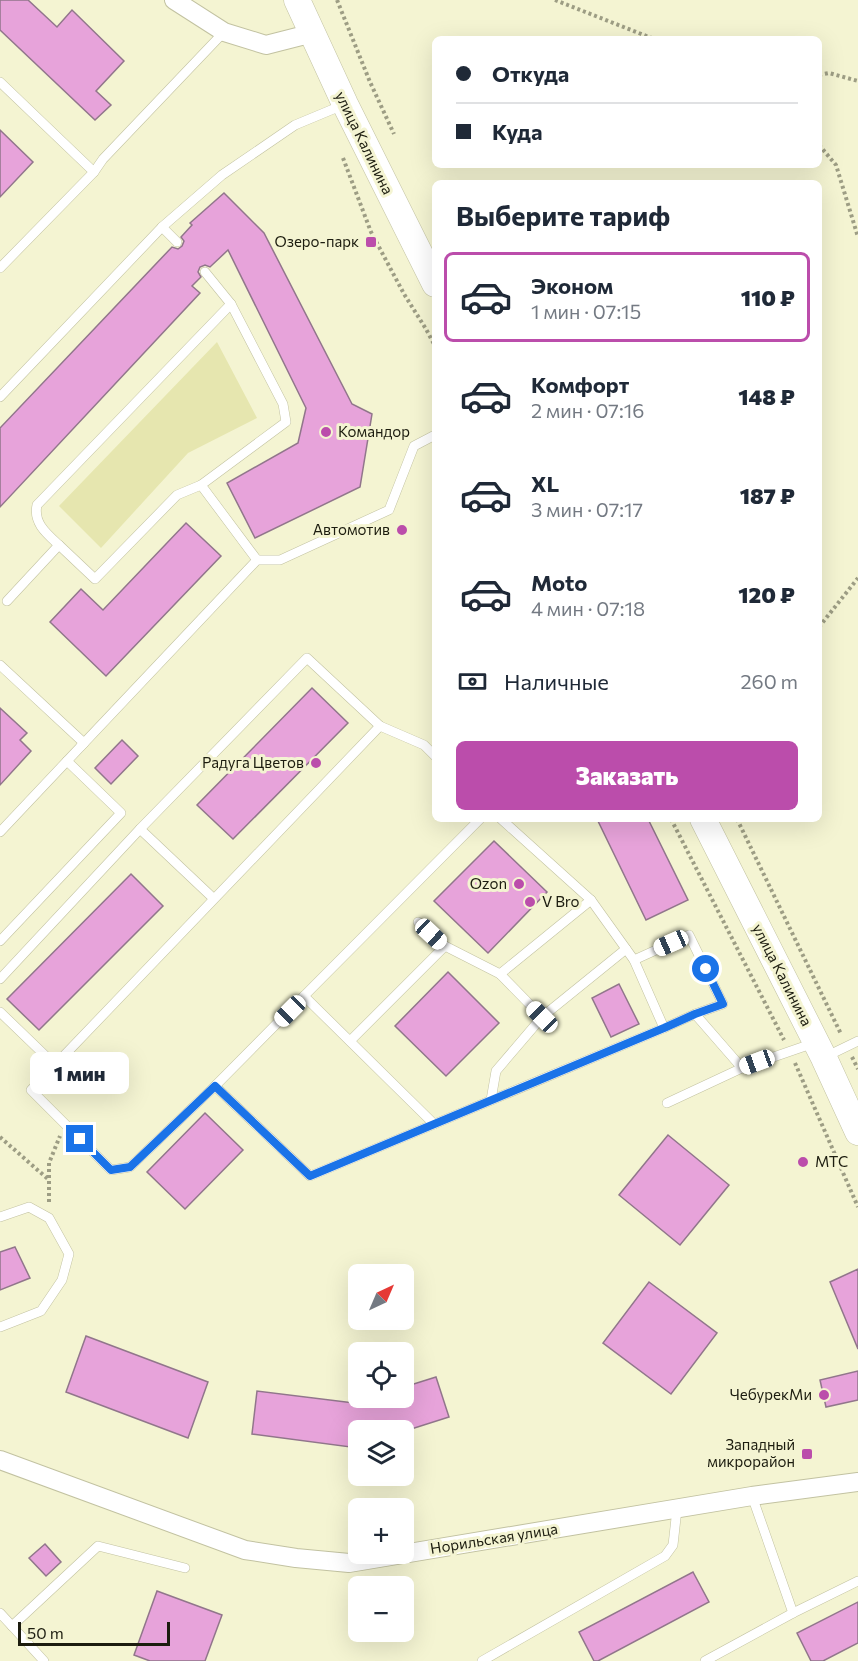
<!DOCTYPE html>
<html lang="ru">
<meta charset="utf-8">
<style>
:root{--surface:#fff;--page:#f2f2f3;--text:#1f2937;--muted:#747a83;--line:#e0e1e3;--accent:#bb4dab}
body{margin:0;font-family:Commissioner,sans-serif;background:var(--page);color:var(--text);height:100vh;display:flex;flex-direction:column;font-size:22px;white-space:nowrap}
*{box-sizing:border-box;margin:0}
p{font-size:20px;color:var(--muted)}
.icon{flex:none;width:33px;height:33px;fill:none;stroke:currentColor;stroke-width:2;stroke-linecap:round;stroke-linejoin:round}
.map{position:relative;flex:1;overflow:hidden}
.details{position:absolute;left:432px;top:180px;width:390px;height:642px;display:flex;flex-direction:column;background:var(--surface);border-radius:9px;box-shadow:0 6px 24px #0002}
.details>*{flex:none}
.top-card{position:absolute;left:432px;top:36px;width:390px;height:132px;border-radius:9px;box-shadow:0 6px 24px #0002;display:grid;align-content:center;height:132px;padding:0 24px;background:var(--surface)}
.needle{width:39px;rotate:44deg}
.fabs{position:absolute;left:348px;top:1264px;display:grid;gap:12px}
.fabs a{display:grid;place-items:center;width:66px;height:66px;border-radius:9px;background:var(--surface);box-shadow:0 6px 24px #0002;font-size:30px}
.scale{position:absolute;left:18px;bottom:15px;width:152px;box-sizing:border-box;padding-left:6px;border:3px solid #1c1c0f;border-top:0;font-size:16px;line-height:21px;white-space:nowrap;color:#1c1c0f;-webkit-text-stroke:4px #f4f4d2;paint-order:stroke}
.end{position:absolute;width:27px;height:27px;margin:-14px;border:8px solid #1a73e8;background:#fff;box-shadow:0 0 0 3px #fff}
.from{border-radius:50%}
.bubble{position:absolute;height:42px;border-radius:9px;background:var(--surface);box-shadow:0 6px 24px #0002;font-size:20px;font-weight:800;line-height:42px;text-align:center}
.car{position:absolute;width:18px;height:36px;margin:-18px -9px;border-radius:8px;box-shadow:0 0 4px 2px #0007;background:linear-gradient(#fff 24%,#345 0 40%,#fff 0 76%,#345 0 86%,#fff 0)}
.top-card b{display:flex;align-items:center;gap:21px;height:57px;font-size:22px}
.top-card b+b{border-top:2px solid var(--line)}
.top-card i{width:15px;height:15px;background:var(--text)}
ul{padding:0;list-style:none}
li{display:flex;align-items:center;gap:18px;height:90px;margin:0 12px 9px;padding:0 12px;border:3px solid transparent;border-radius:9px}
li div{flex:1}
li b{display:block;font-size:22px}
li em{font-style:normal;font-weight:800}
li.on{border-color:var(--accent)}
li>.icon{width:54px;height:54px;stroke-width:1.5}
h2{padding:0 24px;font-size:27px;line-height:72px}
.pay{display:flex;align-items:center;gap:15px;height:66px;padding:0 24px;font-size:22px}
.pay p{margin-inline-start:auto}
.button{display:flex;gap:12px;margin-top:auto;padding:12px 24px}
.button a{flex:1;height:69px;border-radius:9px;background:var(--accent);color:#fff;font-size:24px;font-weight:800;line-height:69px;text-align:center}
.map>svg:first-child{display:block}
.green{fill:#e6e6af}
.building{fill:#e7a3da;stroke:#91768b;stroke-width:1.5}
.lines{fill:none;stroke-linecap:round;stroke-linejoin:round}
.lane-casing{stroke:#c2c2a1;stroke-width:10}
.street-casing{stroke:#c2c2a1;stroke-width:20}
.secondary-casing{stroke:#c2c2a1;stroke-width:27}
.path{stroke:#9d9d84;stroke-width:4;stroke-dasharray:3 3;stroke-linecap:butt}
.lane{stroke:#fff;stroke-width:9}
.street{stroke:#fff;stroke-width:18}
.secondary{stroke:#fff;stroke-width:26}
.route{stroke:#1a73e8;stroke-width:8}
.poi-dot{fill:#bb4dab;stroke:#f4f4d2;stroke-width:2}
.labels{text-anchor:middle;stroke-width:6;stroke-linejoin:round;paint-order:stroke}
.street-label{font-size:15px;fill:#1c1c0f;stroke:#f4f4d2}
.poi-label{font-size:15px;fill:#1c1c0f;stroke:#f4f4d2;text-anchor:end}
</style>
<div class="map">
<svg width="858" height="1661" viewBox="0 0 858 1661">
<rect width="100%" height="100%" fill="#f4f4d2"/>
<polygon class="green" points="217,342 257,418 188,453 101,548 59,506"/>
<g class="building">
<polygon points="0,0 28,0 57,27 72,10 124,61 96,91 111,105 95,120 0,30"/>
<polygon points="0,130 33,162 0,197"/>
<polygon points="224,193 264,233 352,404 372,414 360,487 255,538 227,483 298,443 306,408 228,250 210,267 205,265 200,267 198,272 201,277 192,286 200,293 0,507 0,428 172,247 178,249 182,246 184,241 181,237 192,225 190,223"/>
<polygon points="186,523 221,556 106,676 50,622 81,589 103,610"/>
<polygon points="312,688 348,723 233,839 197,805"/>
<polygon points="0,708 27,733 20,740 31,751 0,785"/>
<polygon points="122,740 138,756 111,784 95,768"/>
<polygon points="597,819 648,819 688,900 646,920"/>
<polygon points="494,841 547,892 488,953 434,901"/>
<polygon points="131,874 163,906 39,1030 7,999"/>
<polygon points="448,972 499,1023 446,1076 395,1026"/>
<polygon points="619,984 639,1024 611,1037 592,998"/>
<polygon points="205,1113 243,1150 185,1209 147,1172"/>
<polygon points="668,1135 729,1185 680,1245 619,1195"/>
<polygon points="15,1247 30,1278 0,1290 0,1252"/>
<polygon points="858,1269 858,1349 830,1282"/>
<polygon points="649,1282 717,1333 671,1394 603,1343"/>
<polygon points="86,1336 208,1382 188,1438 66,1392"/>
<polygon points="858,1371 858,1400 826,1407 820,1380"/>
<polygon points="436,1377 449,1417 405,1431 358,1431 358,1448 252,1434 257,1391 354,1403 370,1398 404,1398 404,1387"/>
<polygon points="45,1544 61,1562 46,1576 29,1558"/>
<polygon points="693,1572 709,1602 598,1661 594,1661 579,1632"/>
<polygon points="157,1591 222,1615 205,1661 150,1661 134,1655"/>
<polygon points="858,1602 858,1643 823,1661 811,1661 797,1633"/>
</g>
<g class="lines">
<g class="lane-casing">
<g id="lane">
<polyline points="0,82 94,172"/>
<polyline points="162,227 177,242"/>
<polyline points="0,268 94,172 103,159 224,32"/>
<polyline points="231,304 283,404 286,422 201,485 257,560"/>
<polyline points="0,397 162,227 222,175 295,125 343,105"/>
<polyline points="59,545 95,579 177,495 201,485"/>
<path d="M7,601L59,545C47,534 33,523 37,505L231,304L205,272"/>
<polyline points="0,665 84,743 81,746"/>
<polyline points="380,726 424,745 435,756"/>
<polyline points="67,761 257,560 280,560 389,510 414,446 435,435"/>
<polyline points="501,819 591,900 634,960 664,1028 695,1014 742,1068"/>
<polyline points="140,829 213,898"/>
<polyline points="0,832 67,761 121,813 0,941"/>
<polyline points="418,922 445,946 500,974"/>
<polyline points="634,960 689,935 723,1004 695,1014"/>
<polyline points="0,979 140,829 307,658 380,726 55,1065 0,1012"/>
<polyline points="542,1017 626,949"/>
<polyline points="350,1041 445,946"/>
<polyline points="825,1057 858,1041"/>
<polyline points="55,1065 31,1090 111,1170 130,1167 215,1086 310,1176 664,1028"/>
<polyline points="215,1086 304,996"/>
<polyline points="491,1100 496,1071 542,1017 500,974 591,900"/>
<polyline points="667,1103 742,1068 814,1043"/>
<polyline points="434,1124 304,996 480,819"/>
<polyline points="0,1217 29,1207 49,1218 69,1254 62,1280 41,1311 0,1327"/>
<polyline points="752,1496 793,1613"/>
<polyline points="0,1613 12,1626 98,1546 185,1568"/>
<polyline points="12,1626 44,1661"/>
<polyline points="482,1661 665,1556 673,1545 677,1509"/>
<polyline points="705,1661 793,1613 858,1581"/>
</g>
</g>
<g class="street-casing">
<g id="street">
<polyline points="174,0 224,32 266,45 313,33"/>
<polyline points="0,1460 245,1550 296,1558 349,1563 752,1496 858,1482"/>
</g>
</g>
<g class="secondary-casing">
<g id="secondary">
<polyline points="297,0 345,104 435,284"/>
<polyline points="703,819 824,1058 858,1132"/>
</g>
</g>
<g class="path">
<polyline points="337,0 370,82 394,134"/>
<polyline points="555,0 654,39"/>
<polyline points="819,75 829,73 858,81"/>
<polyline points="819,145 836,165 858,237"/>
<polyline points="343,158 371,232 404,294 426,329 435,346"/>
<polyline points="819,627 858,578"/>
<polyline points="671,819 784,1040"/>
<polyline points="737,819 841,1034"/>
<polyline points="852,1057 858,1069"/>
<polyline points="795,1063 858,1207"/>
<polyline points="0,1137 49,1180"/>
<polyline points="49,1202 49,1163 60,1136"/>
</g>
<use href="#lane" class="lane"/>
<use href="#street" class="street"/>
<use href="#secondary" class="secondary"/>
</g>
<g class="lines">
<polyline class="route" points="80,1139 111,1170 130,1167 215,1086 310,1176 664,1028 695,1014 723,1004 706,969"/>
</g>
<g class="poi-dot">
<rect x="365" y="236" width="12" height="12" rx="3"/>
<circle cx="326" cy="432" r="6"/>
<circle cx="402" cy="530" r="6"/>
<circle cx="316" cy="763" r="6"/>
<circle cx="519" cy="884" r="6"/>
<circle cx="530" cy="902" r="6"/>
<circle cx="803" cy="1162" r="6"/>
<circle cx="824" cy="1395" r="6"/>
<rect x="801" y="1448" width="12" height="12" rx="3"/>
</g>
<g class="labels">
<g class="street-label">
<text transform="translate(364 143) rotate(64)" y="5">улица Калинина</text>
<text transform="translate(782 975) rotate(63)" y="5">улица Калинина</text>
<text transform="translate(494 1539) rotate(-9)" y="5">Норильская улица</text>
</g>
<g class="poi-label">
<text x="359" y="247">Озеро-парк</text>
<text x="338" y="437" text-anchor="start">Командор</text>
<text x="390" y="535">Автомотив</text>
<text x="304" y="768">Радуга Цветов</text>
<text x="507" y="889">Ozon</text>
<text x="542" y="907" text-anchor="start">V Bro</text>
<text x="815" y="1167" text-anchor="start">МТС</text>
<text x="812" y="1400">ЧебурекМи</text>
<text x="795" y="1450">Западный<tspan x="795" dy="17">микрорайон</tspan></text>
</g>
</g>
</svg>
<div class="fabs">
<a><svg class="needle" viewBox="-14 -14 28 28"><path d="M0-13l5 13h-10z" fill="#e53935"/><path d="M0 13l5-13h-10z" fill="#747a83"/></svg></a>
<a><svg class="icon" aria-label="locate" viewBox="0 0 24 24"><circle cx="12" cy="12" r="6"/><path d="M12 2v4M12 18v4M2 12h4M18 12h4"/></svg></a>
<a><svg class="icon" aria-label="layers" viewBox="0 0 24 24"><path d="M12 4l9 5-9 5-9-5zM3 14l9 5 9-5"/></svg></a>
<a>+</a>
<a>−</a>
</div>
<div class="scale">50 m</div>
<i class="end from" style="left:706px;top:969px"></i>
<i class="end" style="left:80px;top:1139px"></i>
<div class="bubble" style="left:30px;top:1052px;width:99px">1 мин</div>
<i class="car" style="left:431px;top:934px;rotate:133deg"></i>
<i class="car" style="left:671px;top:943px;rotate:246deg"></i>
<i class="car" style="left:290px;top:1011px;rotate:225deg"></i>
<i class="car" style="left:542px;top:1017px;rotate:315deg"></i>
<i class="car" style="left:757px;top:1062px;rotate:250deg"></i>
<div class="top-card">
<b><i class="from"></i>Откуда</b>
<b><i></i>Куда</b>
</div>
<section class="details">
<h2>Выберите тариф</h2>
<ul>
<li class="on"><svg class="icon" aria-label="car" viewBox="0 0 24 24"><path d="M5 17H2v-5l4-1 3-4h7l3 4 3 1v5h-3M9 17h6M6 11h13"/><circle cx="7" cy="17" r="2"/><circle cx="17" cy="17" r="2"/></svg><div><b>Эконом</b><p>1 мин · 07:15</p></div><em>110 ₽</em></li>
<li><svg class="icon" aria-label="car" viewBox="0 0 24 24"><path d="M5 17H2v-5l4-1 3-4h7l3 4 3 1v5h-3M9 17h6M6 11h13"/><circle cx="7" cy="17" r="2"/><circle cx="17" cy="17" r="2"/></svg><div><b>Комфорт</b><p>2 мин · 07:16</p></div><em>148 ₽</em></li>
<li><svg class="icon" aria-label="car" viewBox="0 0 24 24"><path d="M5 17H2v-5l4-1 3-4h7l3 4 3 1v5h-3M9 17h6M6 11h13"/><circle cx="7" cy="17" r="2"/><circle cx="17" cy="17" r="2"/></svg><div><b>XL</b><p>3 мин · 07:17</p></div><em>187 ₽</em></li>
<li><svg class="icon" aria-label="car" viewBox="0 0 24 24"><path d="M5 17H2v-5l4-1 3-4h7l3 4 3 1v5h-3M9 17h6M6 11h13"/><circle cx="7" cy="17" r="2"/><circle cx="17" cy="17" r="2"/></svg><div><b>Moto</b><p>4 мин · 07:18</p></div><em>120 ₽</em></li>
</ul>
<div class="pay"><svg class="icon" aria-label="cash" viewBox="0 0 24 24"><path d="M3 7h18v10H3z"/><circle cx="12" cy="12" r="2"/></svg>Наличные<p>260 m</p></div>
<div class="button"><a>Заказать</a></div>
</section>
</div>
